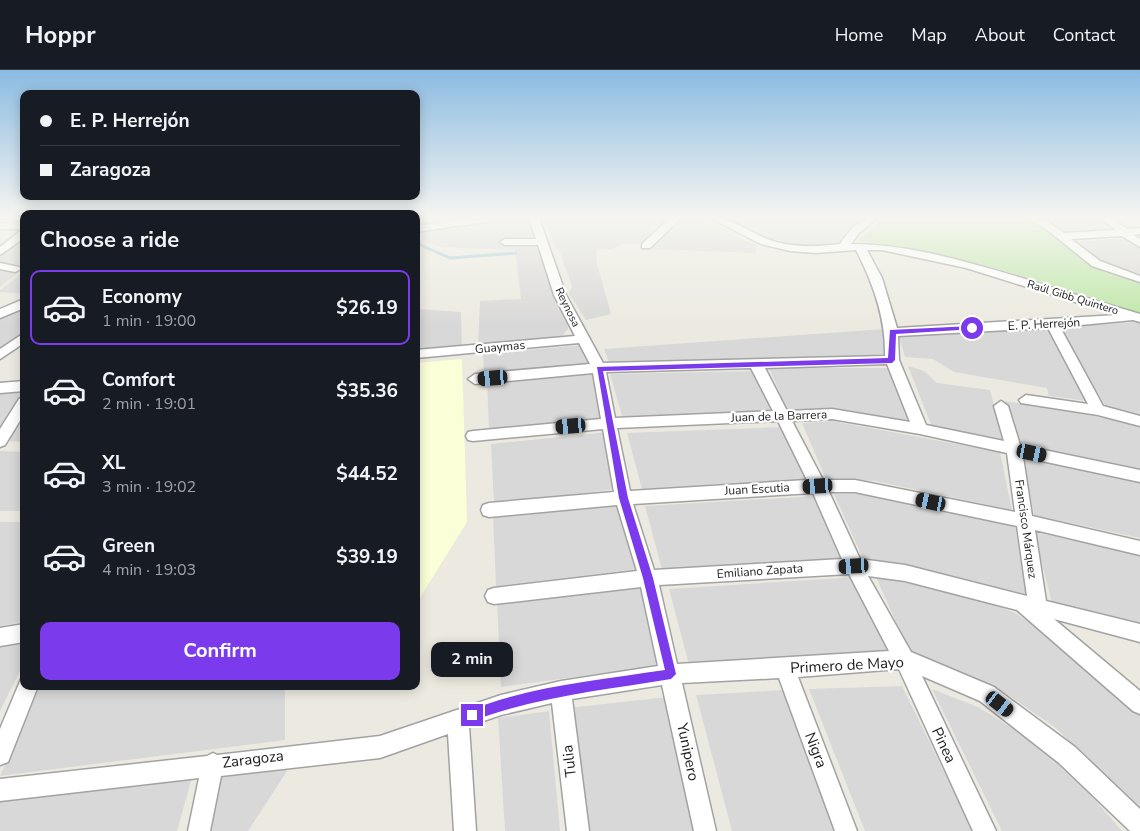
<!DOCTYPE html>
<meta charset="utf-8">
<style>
:root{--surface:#171b24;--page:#242831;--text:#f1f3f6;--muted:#9ea1a6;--line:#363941;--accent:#7c3aed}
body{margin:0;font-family:"Nunito Sans",sans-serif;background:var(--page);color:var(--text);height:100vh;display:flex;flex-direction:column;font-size:19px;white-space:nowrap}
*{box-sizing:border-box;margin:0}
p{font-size:16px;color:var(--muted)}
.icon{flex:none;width:28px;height:28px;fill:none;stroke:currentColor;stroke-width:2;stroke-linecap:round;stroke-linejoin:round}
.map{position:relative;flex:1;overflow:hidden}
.panel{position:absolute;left:20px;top:140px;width:400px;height:480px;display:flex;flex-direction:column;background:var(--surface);border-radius:10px;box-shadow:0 2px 12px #0003}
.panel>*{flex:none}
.banner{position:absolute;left:20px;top:20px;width:400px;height:110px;border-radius:10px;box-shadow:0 2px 12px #0003;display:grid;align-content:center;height:110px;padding:0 20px;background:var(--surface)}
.end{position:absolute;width:22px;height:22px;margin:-11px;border:6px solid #7c3aed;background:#fff;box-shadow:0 0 0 2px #fff}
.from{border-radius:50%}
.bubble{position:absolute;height:35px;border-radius:10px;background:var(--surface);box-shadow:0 2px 12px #0003;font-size:16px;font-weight:700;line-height:35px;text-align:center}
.car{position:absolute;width:15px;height:30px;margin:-15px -8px;border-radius:6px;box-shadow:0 0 4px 1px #0007;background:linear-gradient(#222 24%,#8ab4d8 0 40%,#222 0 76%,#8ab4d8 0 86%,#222 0)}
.banner b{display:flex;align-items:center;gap:18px;height:48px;font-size:19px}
.banner b+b{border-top:1px solid var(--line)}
.banner i{width:12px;height:12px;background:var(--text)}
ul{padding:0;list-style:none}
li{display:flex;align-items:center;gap:15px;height:75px;margin:0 10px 8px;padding:0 10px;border:2px solid transparent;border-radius:10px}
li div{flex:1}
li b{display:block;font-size:19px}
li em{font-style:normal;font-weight:700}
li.active{border-color:var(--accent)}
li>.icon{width:45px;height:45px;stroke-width:1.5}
h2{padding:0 20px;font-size:22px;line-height:60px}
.cta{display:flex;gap:10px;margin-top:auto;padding:10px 20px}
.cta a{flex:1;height:58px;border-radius:10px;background:var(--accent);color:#fff;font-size:20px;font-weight:700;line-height:58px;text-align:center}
header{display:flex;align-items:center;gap:30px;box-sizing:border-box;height:70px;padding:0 25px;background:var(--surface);border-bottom:1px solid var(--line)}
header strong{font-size:24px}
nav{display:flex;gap:28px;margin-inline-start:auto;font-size:18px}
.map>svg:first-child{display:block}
.residential{fill:#d9d8d8}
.education{fill:#faffd7}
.grass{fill:#bde7a5}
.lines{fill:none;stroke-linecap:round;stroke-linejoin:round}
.stream{stroke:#a0c6da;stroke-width:3}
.minor-casing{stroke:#a2a2a2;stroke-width:3}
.minor{fill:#fff;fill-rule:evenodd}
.route{fill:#7c3aed}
.labels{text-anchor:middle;stroke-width:4.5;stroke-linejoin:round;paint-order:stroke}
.far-street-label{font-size:11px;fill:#1b1b1b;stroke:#fff}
.street-label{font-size:12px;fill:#1b1b1b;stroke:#fff}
.near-street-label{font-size:15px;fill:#1b1b1b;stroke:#fff}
</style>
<header>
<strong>Hoppr</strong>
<nav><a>Home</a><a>Map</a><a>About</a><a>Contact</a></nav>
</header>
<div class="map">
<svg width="1140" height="761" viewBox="0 0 1140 761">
<rect width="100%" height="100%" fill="#eceae0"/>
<g class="residential">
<polygon points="520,148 531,148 552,218 567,250 568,259 559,269 478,275 480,231 521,229 515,180 442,177 423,170 422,164"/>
<polygon points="544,148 671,148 649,173 621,174 612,179 596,179 597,194 611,244 586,250 569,224 572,216 561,185 558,178 556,178"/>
<polygon points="679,148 699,148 707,155 756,175 756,183 651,179"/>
<polygon points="720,148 868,148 839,176 821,177 779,172"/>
<polygon points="1045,148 1102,148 1120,162 1070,164"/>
<polygon points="1128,168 1140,177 1140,206 1095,188 1079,172"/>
<polygon points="24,169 24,198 0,217 0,186"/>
<polygon points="24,202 24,224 0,222 0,220"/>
<polygon points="24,237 24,265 0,282 0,249"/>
<polygon points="416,239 461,242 462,279 416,282"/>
<polygon points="1137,252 1140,253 1140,347 1107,338 1058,257"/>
<polygon points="1050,256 1087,331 1049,326 1047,318 954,302 933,289 905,287 898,264"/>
<polygon points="885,259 889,288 610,295 604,279"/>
<polygon points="582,275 591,297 484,305 483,284"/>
<polygon points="908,296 924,301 937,313 990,320 1004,373 932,357"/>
<polygon points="769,298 892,298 915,355 831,343 789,344"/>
<polygon points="756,301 778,345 623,349 610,304"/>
<polygon points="595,304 605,349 489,360 487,312"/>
<polygon points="24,318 24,323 0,357 0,320"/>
<polygon points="1005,331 1140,354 1140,401 1016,375"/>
<polygon points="24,344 24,372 6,371"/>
<polygon points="832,351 1000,382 1012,440 875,411 826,409 802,353"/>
<polygon points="783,357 809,409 642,419 627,363"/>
<polygon points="609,362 622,418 494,435 491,374"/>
<polygon points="0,381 24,382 24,441 0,441"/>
<polygon points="1022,386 1140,411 1140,468 1034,445"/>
<polygon points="834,424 862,424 1015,456 1028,531 864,491"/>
<polygon points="817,426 847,490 663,503 645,436"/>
<polygon points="623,431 639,499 496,516 493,445"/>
<polygon points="0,452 24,452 24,552 0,556"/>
<polygon points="1034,462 1140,485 1140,553 1052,533"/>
<polygon points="858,507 894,589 691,602 669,519"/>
<polygon points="876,507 977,527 1015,543 1046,563 1140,641 1140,741 1056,658 998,618 912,588"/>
<polygon points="643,516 663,595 501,617 497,532"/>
<polygon points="24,568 24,593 0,641 0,571"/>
<polygon points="40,616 285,616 285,670 0,706"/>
<polygon points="902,616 973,761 865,761 809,619"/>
<polygon points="932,619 978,637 1040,675 1088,722 1122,761 1002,761"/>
<polygon points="786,620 838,761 732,761 696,625"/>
<polygon points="667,627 698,761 584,761 568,638"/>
<polygon points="549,641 560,761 505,761 498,648"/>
<polygon points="289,698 248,761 206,761 222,702"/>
<polygon points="193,704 177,761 0,761 0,727"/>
</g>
<polygon class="education" points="462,289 467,452 416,534 416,293"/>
<path class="grass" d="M884,148H1024C1058,160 1067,180 1095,197C1108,205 1125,208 1140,212V243C1048,215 954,180 858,171Z"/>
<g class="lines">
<polyline class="stream" points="416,173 450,188 516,183"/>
<g class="minor-casing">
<g id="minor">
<polygon points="467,148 496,148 491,151 416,162 416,156"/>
<path d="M529,148H539L566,225L603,293L885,286C886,248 873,213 856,180L816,183L790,181L761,174L710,148C732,148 748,161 767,169C790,178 816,177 840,174C850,160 858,148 877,148L859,163L851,174C908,174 964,191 1019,207C1059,220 1100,232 1140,244V252L1133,250L1060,257L1103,336L1140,346V356L1098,345L1021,333L1019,330L1026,325L1088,334L1048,258L898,266L899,290L926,355L1004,371L994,336L1001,331L1008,336L1020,375L1140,400V412L1023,387L1032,446L1140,471V485L1035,460L1046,531L1140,554V572L1054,549L1140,621V644L1133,641L1017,540L905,511L868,506L911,582L994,617L1075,677L1140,739V761H1130L1059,693L980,631L922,606L996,761H973L899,599L798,607L857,761H835L779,608L682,613L716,761H694L662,615L572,629L589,761H567L552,633L501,645L469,656L476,761H454L448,664L380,688L221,706L210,761H188L199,708L0,731V709L207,686L213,683L217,685L380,666L501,625L561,611L658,596L641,517L494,534L488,532L485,526L488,520L494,518L637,501L617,435L489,447L483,445L481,440L483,435L489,433L614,422L603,359L473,371L468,370L466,366L468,362L473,361L601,349L593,303L475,314L468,309L475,304L590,294L579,273L416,288V280L575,266L554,225L538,175H505L500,172L505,169H536ZM867,180H882L966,198L1117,245L897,258L882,208ZM887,294L910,352L832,339L787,341L765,298ZM751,298L773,341L615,348L606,302ZM832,349L920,364L1007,383L1015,442L855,410H823L792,351ZM778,351L807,410L630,421L617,358ZM829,422H855L1017,456L1027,526L905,495L860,489ZM813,423L842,489L654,500L633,434ZM849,504L889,581L677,594L659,515Z"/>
<polygon points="670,148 681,148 650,178 642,178 642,174"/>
<polygon points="1028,148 1044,149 1064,163 1115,160 1100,148 1112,148 1127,159 1140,158 1140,164 1134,165 1140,169 1140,177 1122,166 1071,169 1100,191 1140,206 1140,212 1092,196 1050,162"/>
<polygon points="0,153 24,153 24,168 0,185 0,177 23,159 0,159"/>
<polygon points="0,193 19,197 21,199 15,202 0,199"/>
<polygon points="24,229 24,238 0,248 0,239"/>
<polygon points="24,263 24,273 0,289 0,279"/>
<polygon points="24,311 24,321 0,323 0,313"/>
<polygon points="24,327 24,344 5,375 0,377 0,359 19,329"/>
<polygon points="24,554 24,572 0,576 0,558"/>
<polygon points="24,608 24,616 38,616 8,692 0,695 0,659 21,609"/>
</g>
</g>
<use href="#minor" class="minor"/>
</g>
<linearGradient id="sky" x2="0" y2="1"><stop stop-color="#8bbbe2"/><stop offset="0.58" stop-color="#f6f6f1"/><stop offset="1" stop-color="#f6f6f1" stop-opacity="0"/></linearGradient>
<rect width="1140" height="255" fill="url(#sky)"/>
<path class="route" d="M972,256L975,259L896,264L895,290L892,293L603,301L628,428L653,508L676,604L671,609C604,620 536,627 472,651L468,649V641C530,616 599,610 665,600L643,508L619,428L597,297L888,288L890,260Z"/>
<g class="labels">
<g class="far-street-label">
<text transform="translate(1073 227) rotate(17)" y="4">Raúl Gibb Quintero</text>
<text transform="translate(568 237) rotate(64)" y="4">Reynosa</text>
</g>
<g class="street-label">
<text transform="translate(1044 254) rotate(-3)" y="4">E. P. Herrejón</text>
<text transform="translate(500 277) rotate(-5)" y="4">Guaymas</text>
<text transform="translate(779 346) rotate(-2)" y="4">Juan de la Barrera</text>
<text transform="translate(757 419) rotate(-3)" y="4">Juan Escutia</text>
<text transform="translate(1026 459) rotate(82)" y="4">Francisco Márquez</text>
<text transform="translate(760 501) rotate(-4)" y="4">Emiliano Zapata</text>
</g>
<g class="near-street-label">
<text transform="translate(847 595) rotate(-3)" y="5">Primero de Mayo</text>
<text transform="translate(944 675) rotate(65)" y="5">Pinea</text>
<text transform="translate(816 680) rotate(69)" y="5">Nigra</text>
<text transform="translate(688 682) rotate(78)" y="5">Yunipero</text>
<text transform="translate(253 689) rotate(-7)" y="5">Zaragoza</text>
<text transform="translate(569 691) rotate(-97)" y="5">Tulia</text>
</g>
</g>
</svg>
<i class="end from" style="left:972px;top:258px"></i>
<i class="end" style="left:472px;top:645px"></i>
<div class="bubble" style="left:431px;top:572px;width:82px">2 min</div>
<i class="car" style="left:493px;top:308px;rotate:265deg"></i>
<i class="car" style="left:571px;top:356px;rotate:265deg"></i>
<i class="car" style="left:1032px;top:383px;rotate:102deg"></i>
<i class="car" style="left:818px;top:416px;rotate:267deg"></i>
<i class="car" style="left:931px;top:432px;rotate:282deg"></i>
<i class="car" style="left:854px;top:496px;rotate:267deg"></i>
<i class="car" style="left:1000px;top:634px;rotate:128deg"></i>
<div class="banner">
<b><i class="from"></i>E. P. Herrejón</b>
<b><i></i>Zaragoza</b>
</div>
<section class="panel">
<h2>Choose a ride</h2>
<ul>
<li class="active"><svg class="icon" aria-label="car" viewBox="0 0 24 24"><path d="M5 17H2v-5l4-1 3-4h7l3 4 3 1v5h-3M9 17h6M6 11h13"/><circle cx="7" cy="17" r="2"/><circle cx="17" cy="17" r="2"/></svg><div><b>Economy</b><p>1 min · 19:00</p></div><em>$26.19</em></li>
<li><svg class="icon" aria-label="car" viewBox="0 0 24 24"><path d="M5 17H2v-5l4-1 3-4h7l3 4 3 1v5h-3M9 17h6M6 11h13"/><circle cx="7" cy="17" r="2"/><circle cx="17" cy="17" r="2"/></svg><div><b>Comfort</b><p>2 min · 19:01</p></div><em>$35.36</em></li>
<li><svg class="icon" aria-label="car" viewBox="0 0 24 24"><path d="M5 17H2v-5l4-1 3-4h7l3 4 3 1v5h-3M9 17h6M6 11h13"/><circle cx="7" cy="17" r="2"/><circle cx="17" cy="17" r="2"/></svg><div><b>XL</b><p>3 min · 19:02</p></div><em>$44.52</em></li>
<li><svg class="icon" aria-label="car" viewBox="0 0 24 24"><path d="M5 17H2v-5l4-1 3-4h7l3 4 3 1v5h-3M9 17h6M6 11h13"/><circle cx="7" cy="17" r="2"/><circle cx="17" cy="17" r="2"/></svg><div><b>Green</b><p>4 min · 19:03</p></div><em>$39.19</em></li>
</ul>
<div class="cta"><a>Confirm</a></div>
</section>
</div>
